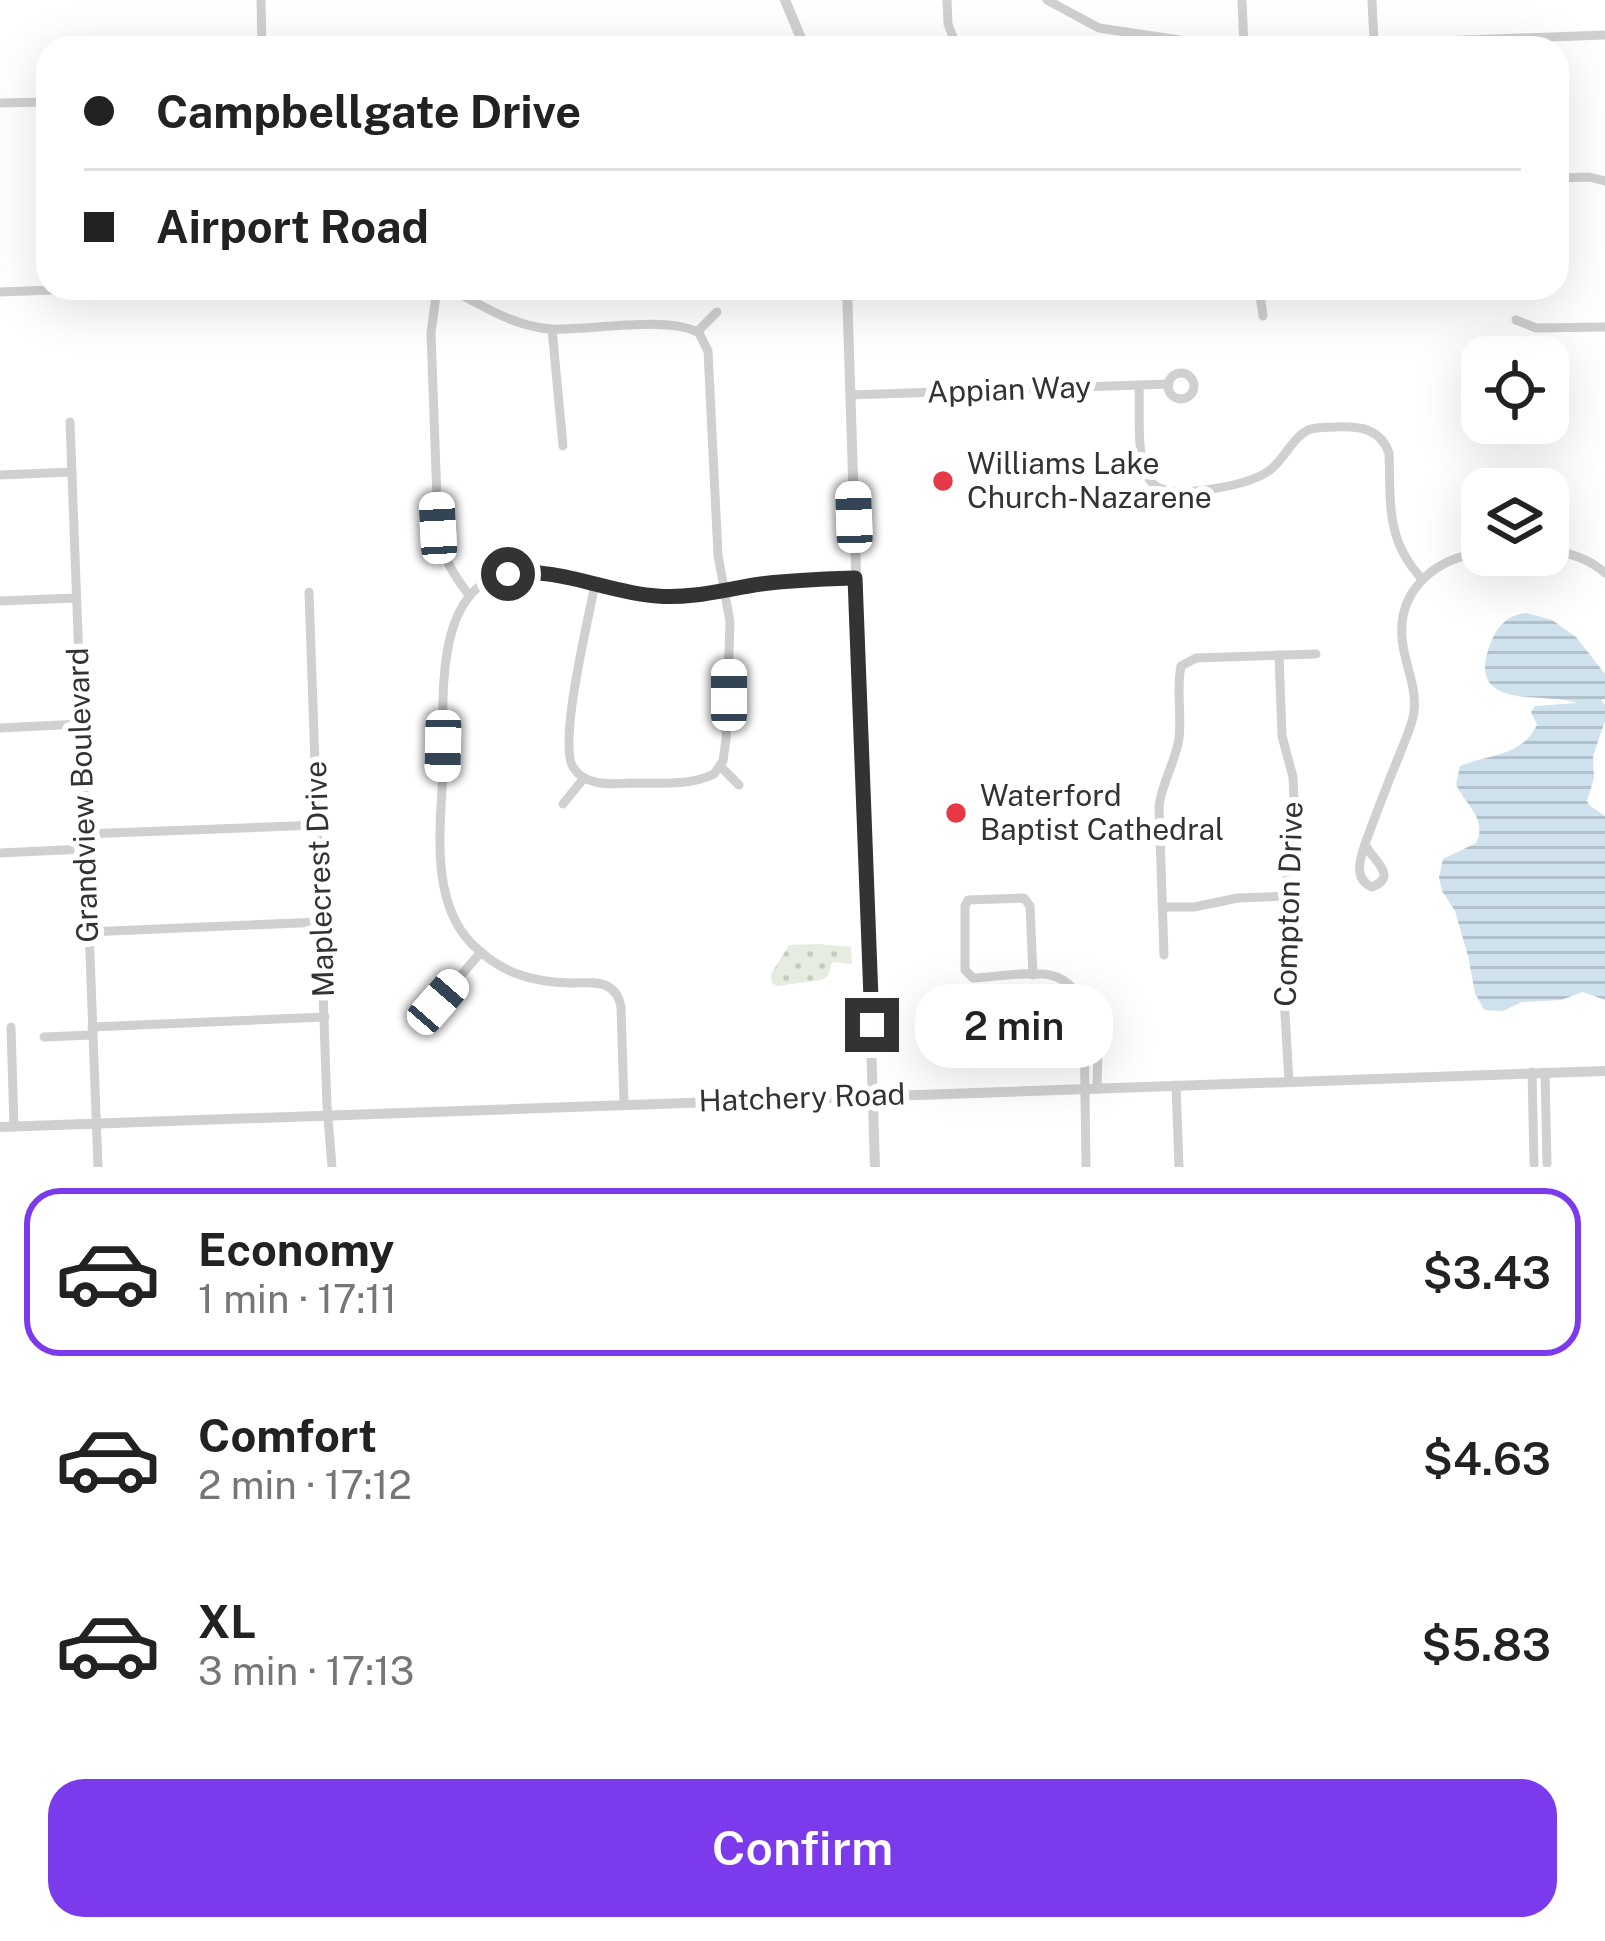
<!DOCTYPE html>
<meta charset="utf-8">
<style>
:root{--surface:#fff;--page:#f6f6f6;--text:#222;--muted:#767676;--line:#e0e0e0;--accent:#7c3aed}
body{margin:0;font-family:"Public Sans",sans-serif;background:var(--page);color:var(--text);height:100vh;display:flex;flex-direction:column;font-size:45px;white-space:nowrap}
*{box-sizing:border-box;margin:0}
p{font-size:39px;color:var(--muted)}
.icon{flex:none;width:66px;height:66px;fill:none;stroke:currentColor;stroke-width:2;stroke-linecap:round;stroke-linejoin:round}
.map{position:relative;height:1167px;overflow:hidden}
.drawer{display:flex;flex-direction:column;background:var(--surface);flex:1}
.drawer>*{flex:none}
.banner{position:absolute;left:36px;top:36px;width:1533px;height:264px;border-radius:36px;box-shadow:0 12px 48px #0002;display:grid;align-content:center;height:264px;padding:0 48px;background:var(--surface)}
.fabs{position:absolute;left:1461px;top:336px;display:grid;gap:24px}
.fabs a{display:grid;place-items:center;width:108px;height:108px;border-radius:24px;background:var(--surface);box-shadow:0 12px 48px #0002;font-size:60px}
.end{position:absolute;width:54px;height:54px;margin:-27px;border:15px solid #333;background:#fff;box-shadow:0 0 0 6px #fff}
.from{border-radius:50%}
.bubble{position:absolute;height:84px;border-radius:36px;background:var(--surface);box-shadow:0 12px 48px #0002;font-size:39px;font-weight:600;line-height:84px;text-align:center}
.car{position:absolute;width:36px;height:72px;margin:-36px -18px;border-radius:15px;box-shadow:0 0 9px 3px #0007;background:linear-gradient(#fff 24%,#345 0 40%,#fff 0 76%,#345 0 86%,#fff 0)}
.banner b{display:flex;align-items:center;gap:42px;height:114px;font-size:45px}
.banner b+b{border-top:3px solid var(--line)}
.banner i{width:30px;height:30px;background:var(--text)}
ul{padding:21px 0 0;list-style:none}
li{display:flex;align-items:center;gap:36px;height:168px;margin:0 24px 18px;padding:0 24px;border:6px solid transparent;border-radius:36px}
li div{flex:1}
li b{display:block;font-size:45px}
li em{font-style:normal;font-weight:600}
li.on{border-color:var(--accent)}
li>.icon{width:108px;height:108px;stroke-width:1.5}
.action{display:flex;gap:24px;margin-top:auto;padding:24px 48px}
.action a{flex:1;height:138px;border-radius:36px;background:var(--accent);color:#fff;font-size:48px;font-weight:600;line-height:138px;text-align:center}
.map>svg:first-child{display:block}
.park{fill:url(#park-dots)}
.water{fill:url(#water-rules)}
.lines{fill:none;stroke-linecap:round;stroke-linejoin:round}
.minor{stroke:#d0d0d0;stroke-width:9}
.tertiary{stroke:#d0d0d0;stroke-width:10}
.route{stroke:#333;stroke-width:15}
.poi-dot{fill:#e63946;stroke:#fff;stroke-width:4.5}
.labels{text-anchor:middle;stroke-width:12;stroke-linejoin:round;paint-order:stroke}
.street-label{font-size:30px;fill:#333;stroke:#fff}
.poi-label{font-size:30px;fill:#333;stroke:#fff;text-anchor:start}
</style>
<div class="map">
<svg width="1605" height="1167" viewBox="0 0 1605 1167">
<defs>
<pattern id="park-dots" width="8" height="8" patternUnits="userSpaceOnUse" patternTransform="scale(3)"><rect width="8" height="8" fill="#e6ecdf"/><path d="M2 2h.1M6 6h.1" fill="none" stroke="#c6cbc0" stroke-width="1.8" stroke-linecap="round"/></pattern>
<pattern id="water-rules" width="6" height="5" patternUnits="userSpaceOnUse" patternTransform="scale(3)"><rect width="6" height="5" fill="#cfe2ee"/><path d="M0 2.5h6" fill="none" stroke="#b2c2cd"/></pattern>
</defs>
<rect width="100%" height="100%" fill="#fff"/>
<polygon class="park" points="817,944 851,947 852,964 832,962 828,976 821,980 777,986 772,983 771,974 789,945"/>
<path class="water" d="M1526,613L1552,620L1576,637L1605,674V699L1601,700L1605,705V721L1593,756L1594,778L1587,801L1589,805L1605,816V1000L1583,992L1561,1000L1522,1002L1503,1011L1484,1010L1475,993L1468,956L1455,911L1442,891L1439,877L1443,859L1476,843C1488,819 1466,806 1456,784L1460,766C1489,754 1521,757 1537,725L1531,712L1535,706L1577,703C1541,691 1463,712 1491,642C1498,625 1508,615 1526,613Z"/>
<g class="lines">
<g class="minor">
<polyline points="261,0 262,48"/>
<polyline points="947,0 948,24 957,48"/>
<polyline points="1047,0 1099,28 1220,46 1303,46 1605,35"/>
<polyline points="1242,0 1244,48"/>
<polyline points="1372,0 1374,43"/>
<polyline points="0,103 48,102"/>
<polyline points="1557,178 1589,177 1605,181"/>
<path d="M437,288L431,333L438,528C442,556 452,573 469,595"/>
<path d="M448,288C480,304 514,327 551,329C588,331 671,315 699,333L708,351L718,555L730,622L726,739L723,761L714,774C690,786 658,783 632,783C612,784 585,787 573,767C558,742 589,617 595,584"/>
<polyline points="1259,288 1263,316"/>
<polyline points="0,292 106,288"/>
<polyline points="1516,320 1536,328 1605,327"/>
<polyline points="552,329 563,446"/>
<polyline points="697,332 717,312"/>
<circle cx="1181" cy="386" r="13"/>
<path d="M1139,385C1140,409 1137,446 1144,469C1147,477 1152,486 1162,489C1186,496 1249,486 1270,470C1284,460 1292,438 1308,430C1316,427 1328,427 1336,427C1359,426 1380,428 1389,453C1391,503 1385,539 1422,579"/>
<polyline points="850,395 1169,384"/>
<polyline points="70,422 98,1167"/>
<polyline points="0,475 72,472"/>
<path d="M1548,550C1570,553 1588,558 1605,573"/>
<polyline points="309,592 327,1106 332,1167"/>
<polyline points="0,601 76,598"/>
<polyline points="1279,655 1282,736 1293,777 1295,824 1287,871 1291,952 1284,997 1289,1082"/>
<polyline points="0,728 80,724"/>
<polyline points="720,766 739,785"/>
<polyline points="563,804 584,778"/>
<polyline points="84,834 318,825"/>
<path d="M1365,844C1371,859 1400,876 1372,887C1353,879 1360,859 1365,844C1376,814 1387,785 1399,756C1404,742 1412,727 1414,712C1417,685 1404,664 1402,638C1398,589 1437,557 1482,553"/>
<polyline points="0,853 84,849"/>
<polyline points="1162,907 1194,907 1238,898 1288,896"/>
<polyline points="88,932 321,922"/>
<path d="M1164,955L1159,806C1162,782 1176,761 1179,738C1182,714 1176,690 1181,666L1196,658L1316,654"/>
<path d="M1033,975L1030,906L1024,898L968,900L965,906V970L973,978C995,977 1029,971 1050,975C1068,978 1091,1004 1095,1022C1100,1043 1097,1068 1097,1089"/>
<polyline points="438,1002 481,952"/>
<polyline points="11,1027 14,1127"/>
<polyline points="92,1027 325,1017"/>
<polyline points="44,1037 92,1035"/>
<polyline points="1532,1072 1534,1164"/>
<polyline points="1545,1072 1547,1164"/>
<polyline points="1176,1085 1179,1167"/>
<path d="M624,1104L621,1007C619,997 616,991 607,986C597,981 582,983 571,983C531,982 501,973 472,944C429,900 441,825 443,769C444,697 428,560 539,573C579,577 616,593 656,596C690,599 722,590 755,585C788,580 822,579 855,578"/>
<polyline points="1086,1167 1084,1021 1091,1011"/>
</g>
<g class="tertiary">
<polyline points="785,0 805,48"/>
<polyline points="847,288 875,1167"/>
<polyline points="0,1127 1605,1071"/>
</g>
</g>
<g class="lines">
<path class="route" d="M508,574C558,566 608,593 657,596C693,599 726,589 761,584C792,580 824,579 855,578L872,1025"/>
</g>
<g class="poi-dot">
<circle cx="943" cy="481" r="12"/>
<circle cx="956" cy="813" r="12"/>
</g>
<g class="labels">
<g class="street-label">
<text transform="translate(1009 390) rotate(-2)" y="10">Appian Way</text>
<text transform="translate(83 795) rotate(-92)" y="10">Grandview Boulevard</text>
<text transform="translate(320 879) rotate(-92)" y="10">Maplecrest Drive</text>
<text transform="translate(1289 904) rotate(-88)" y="10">Compton Drive</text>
<text transform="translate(802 1098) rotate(-2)" y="10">Hatchery Road</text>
</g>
<g class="poi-label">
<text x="967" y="474">Williams Lake<tspan x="967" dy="34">Church-Nazarene</tspan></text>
<text x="980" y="806">Waterford<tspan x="980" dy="34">Baptist Cathedral</tspan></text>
</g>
</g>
</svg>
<div class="fabs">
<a><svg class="icon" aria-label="locate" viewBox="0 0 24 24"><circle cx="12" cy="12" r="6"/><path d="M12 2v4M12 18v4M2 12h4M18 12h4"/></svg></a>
<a><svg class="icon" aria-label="layers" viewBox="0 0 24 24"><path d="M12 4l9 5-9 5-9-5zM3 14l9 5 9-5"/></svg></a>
</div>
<i class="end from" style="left:508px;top:574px"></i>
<i class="end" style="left:872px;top:1025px"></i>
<div class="bubble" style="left:915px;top:984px;width:198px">2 min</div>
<i class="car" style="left:854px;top:517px;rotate:358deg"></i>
<i class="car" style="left:438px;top:528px;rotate:357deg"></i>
<i class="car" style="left:729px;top:695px;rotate:0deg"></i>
<i class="car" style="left:443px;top:746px;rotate:181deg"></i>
<i class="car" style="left:438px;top:1002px;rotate:41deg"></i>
<div class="banner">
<b><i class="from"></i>Campbellgate Drive</b>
<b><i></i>Airport Road</b>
</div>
</div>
<section class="drawer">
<ul>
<li class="on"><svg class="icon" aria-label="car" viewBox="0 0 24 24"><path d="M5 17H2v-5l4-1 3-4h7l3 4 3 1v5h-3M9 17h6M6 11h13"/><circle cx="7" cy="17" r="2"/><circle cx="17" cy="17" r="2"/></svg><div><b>Economy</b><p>1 min · 17:11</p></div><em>$3.43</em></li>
<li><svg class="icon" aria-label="car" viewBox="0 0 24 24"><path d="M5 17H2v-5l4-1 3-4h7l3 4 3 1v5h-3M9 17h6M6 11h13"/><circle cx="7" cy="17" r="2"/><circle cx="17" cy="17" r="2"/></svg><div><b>Comfort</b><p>2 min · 17:12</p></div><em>$4.63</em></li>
<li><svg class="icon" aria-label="car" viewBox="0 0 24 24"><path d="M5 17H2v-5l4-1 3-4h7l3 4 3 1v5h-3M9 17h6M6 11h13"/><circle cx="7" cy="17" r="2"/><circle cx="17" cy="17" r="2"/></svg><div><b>XL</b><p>3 min · 17:13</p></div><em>$5.83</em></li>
</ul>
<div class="action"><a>Confirm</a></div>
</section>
